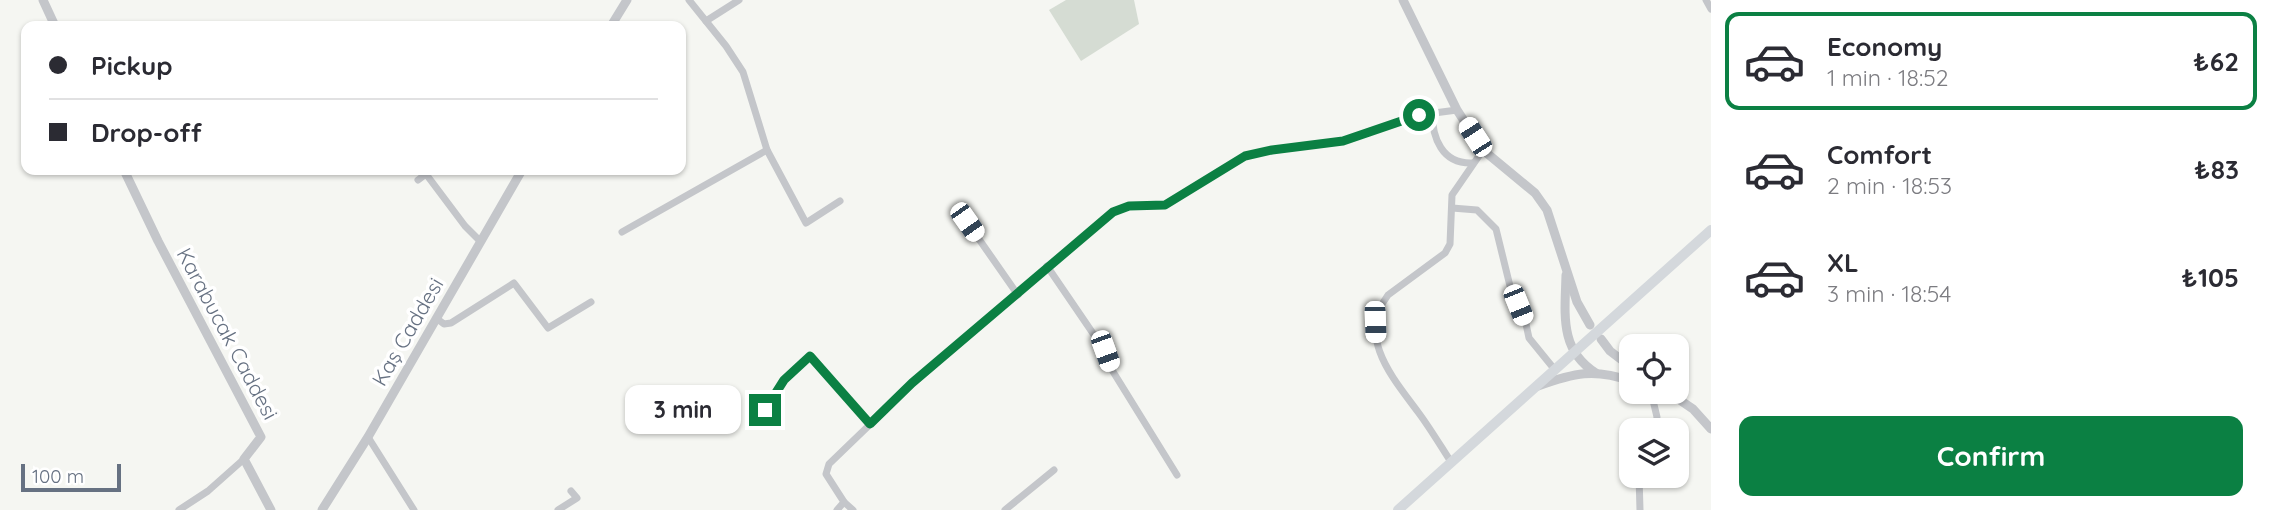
<!DOCTYPE html>
<meta charset="utf-8">
<style>
:root{--surface:#fff;--page:#f2f2f3;--text:#2b2b33;--muted:#7c7c81;--line:#e1e1e2;--accent:#0b8043}
body{margin:0;font-family:Quicksand,sans-serif;background:var(--page);color:var(--text);height:100vh;display:flex;flex-direction:column;font-size:26px;white-space:nowrap}
*{box-sizing:border-box;margin:0}
p{font-size:23px;color:var(--muted)}
.icon{flex:none;width:38px;height:38px;fill:none;stroke:currentColor;stroke-width:2;stroke-linecap:round;stroke-linejoin:round}
.map{position:relative;flex:1;overflow:hidden}
.sheet{display:flex;flex-direction:column;background:var(--surface);width:560px}
.sheet>*{flex:none}
.banner{position:absolute;left:21px;top:21px;width:665px;height:154px;border-radius:14px;box-shadow:0 2px 5px #0004;display:grid;align-content:center;height:154px;padding:0 28px;background:var(--surface)}
.fabs{position:absolute;left:1619px;top:334px;display:grid;gap:14px}
.fabs a{display:grid;place-items:center;width:70px;height:70px;border-radius:14px;background:var(--surface);box-shadow:0 2px 5px #0004;font-size:35px}
.scale{position:absolute;left:21px;bottom:18px;width:100px;box-sizing:border-box;padding-left:7px;border:4px solid #667182;border-top:0;font-size:19px;line-height:24px;white-space:nowrap;color:#667182;-webkit-text-stroke:5px #fff;paint-order:stroke}
.end{position:absolute;width:32px;height:32px;margin:-16px;border:9px solid #0b8043;background:#fff;box-shadow:0 0 0 4px #fff}
.from{border-radius:50%}
.bubble{position:absolute;height:49px;border-radius:14px;background:var(--surface);box-shadow:0 2px 5px #0004;font-size:23px;font-weight:800;line-height:49px;text-align:center}
.car{position:absolute;width:21px;height:42px;margin:-21px -10px;border-radius:9px;box-shadow:0 0 5px 2px #0007;background:linear-gradient(#fff 24%,#345 0 40%,#fff 0 76%,#345 0 86%,#fff 0)}
.banner b{display:flex;align-items:center;gap:24px;height:66px;font-size:26px}
.banner b+b{border-top:2px solid var(--line)}
.banner i{width:18px;height:18px;background:var(--text)}
ul{padding:12px 0 0;list-style:none}
li{display:flex;align-items:center;gap:21px;height:98px;margin:0 14px 10px;padding:0 14px;border:4px solid transparent;border-radius:14px}
li div{flex:1}
li b{display:block;font-size:26px}
li em{font-style:normal;font-weight:800}
li.on{border-color:var(--accent)}
li>.icon{width:63px;height:63px;stroke-width:1.5}
.button{display:flex;gap:14px;margin-top:auto;padding:14px 28px}
.button a{flex:1;height:80px;border-radius:14px;background:var(--accent);color:#fff;font-size:28px;font-weight:800;line-height:80px;text-align:center}
main{display:flex;flex:1;min-height:0}
.map>svg:first-child{display:block}
.green{fill:#d5dcd3}
.lines{fill:none;stroke-linecap:round;stroke-linejoin:round}
.minor{stroke:#c4c6ca;stroke-width:7}
.tertiary{stroke:#c4c6ca;stroke-width:9}
.secondary{stroke:#d4d8dc;stroke-width:10}
.route{stroke:#0b8043;stroke-width:9}
.labels{text-anchor:middle;stroke-width:7;stroke-linejoin:round;paint-order:stroke}
.street-label{font-size:21px;fill:#667182;stroke:#fff}
</style>
<main>
<div class="map">
<svg width="1711" height="510" viewBox="0 0 1711 510">
<rect width="100%" height="100%" fill="#f5f6f2"/>
<polygon class="green" points="1066,0 1134,0 1139,24 1081,61 1049,10"/>
<g class="lines">
<g class="minor">
<polyline points="689,0 726,46 743,72 767,150 806,223 840,201"/>
<polyline points="1706,0 1711,9"/>
<polyline points="706,21 739,0"/>
<path d="M1432,111C1432,138 1442,164 1472,163"/>
<polyline points="418,180 426,174 465,226 480,241"/>
<polyline points="1452,208 1477,210 1496,229 1510,286 1526,324 1529,338 1555,370"/>
<polyline points="964,214 967,222 1018,295"/>
<polyline points="622,232 767,150"/>
<polyline points="1047,266 1105,351 1112,370 1177,475"/>
<polyline points="436,318 444,324 451,323 514,283 548,328 591,302"/>
<polyline points="1651,392 1657,417 1655,430"/>
<polyline points="765,409 784,380 810,356 870,424"/>
<polyline points="368,437 414,510"/>
<path d="M1451,462C1440,445 1430,428 1418,412C1393,378 1356,337 1388,295L1445,253L1450,244L1452,195L1483,150"/>
<polyline points="1639,476 1640,510"/>
<polyline points="844,502 853,510"/>
<polyline points="179,510 208,491 244,459"/>
<polyline points="558,510 577,498 571,491"/>
<polyline points="837,510 844,502 826,474 829,464 912,384 1113,212 1129,206 1165,205 1245,156 1272,150 1343,141 1419,115 1457,110"/>
<polyline points="1005,510 1054,470"/>
</g>
<g class="tertiary">
<polyline points="43,0 55,26"/>
<polyline points="1403,0 1457,110 1483,150 1535,193 1547,210 1577,302 1590,325"/>
<polyline points="611,26 627,0"/>
<polyline points="124,170 158,241 261,437 244,459 271,510"/>
<path d="M1566,275C1565,314 1559,350 1596,373"/>
<polyline points="1601,339 1610,351 1631,367"/>
<path d="M1538,386C1574,373 1594,368 1631,381"/>
<polyline points="1668,392 1693,409 1711,429"/>
<polyline points="322,510 368,437 522,170"/>
</g>
<polyline class="secondary" points="1398,510 1711,230"/>
</g>
<g class="lines">
<polyline class="route" points="765,410 784,380 810,356 870,424 912,383 1113,212 1129,206 1165,205 1245,156 1272,150 1343,141 1419,115"/>
</g>
<g class="labels">
<g class="street-label">
<text transform="translate(408 332) rotate(-60)" y="7">Kaş Caddesi</text>
<text transform="translate(227 334) rotate(62)" y="7">Karabucak Caddesi</text>
</g>
</g>
</svg>
<div class="fabs">
<a><svg class="icon" aria-label="locate" viewBox="0 0 24 24"><circle cx="12" cy="12" r="6"/><path d="M12 2v4M12 18v4M2 12h4M18 12h4"/></svg></a>
<a><svg class="icon" aria-label="layers" viewBox="0 0 24 24"><path d="M12 4l9 5-9 5-9-5zM3 14l9 5 9-5"/></svg></a>
</div>
<div class="scale">100 m</div>
<i class="end from" style="left:1419px;top:115px"></i>
<i class="end" style="left:765px;top:410px"></i>
<div class="bubble" style="left:625px;top:385px;width:116px">3 min</div>
<i class="car" style="left:1475px;top:137px;rotate:327deg"></i>
<i class="car" style="left:967px;top:222px;rotate:145deg"></i>
<i class="car" style="left:1518px;top:305px;rotate:158deg"></i>
<i class="car" style="left:1375px;top:322px;rotate:178deg"></i>
<i class="car" style="left:1105px;top:351px;rotate:160deg"></i>
<div class="banner">
<b><i class="from"></i>Pickup</b>
<b><i></i>Drop-off</b>
</div>
</div>
<section class="sheet">
<ul>
<li class="on"><svg class="icon" aria-label="car" viewBox="0 0 24 24"><path d="M5 17H2v-5l4-1 3-4h7l3 4 3 1v5h-3M9 17h6M6 11h13"/><circle cx="7" cy="17" r="2"/><circle cx="17" cy="17" r="2"/></svg><div><b>Economy</b><p>1 min · 18:52</p></div><em>₺62</em></li>
<li><svg class="icon" aria-label="car" viewBox="0 0 24 24"><path d="M5 17H2v-5l4-1 3-4h7l3 4 3 1v5h-3M9 17h6M6 11h13"/><circle cx="7" cy="17" r="2"/><circle cx="17" cy="17" r="2"/></svg><div><b>Comfort</b><p>2 min · 18:53</p></div><em>₺83</em></li>
<li><svg class="icon" aria-label="car" viewBox="0 0 24 24"><path d="M5 17H2v-5l4-1 3-4h7l3 4 3 1v5h-3M9 17h6M6 11h13"/><circle cx="7" cy="17" r="2"/><circle cx="17" cy="17" r="2"/></svg><div><b>XL</b><p>3 min · 18:54</p></div><em>₺105</em></li>
</ul>
<div class="button"><a>Confirm</a></div>
</section>
</main>
